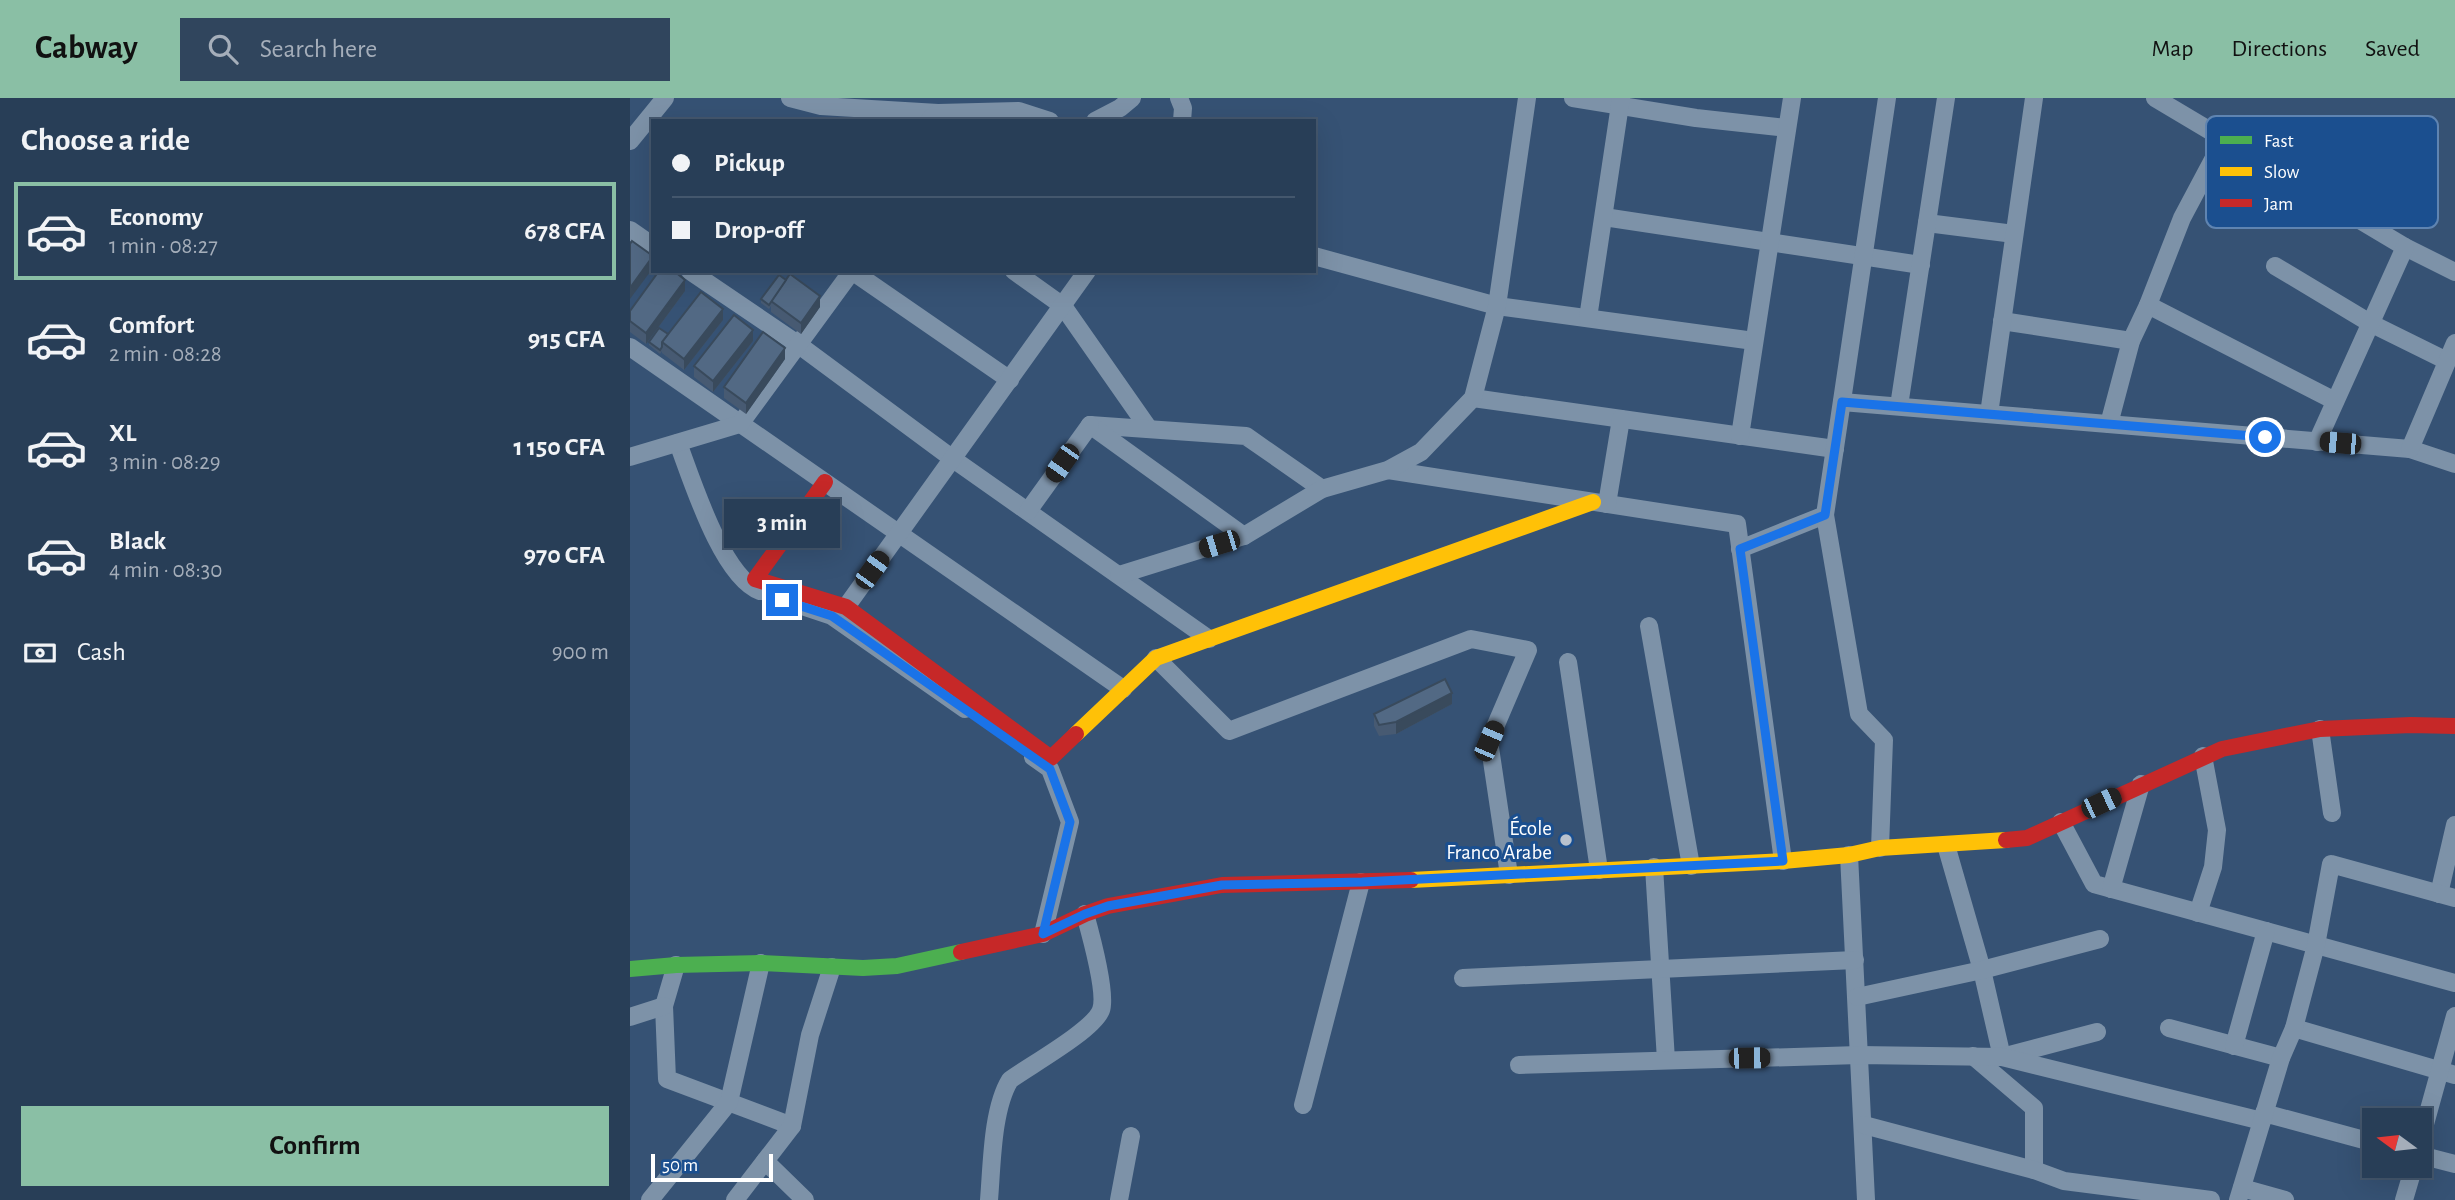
<!DOCTYPE html>
<meta charset="utf-8">
<style>
:root{--surface:#283e57;--page:#30455d;--text:#f1f3f6;--muted:#a5aeba;--line:#44576d;--accent:#8abfa5}
body{margin:0;font-family:"Alegreya Sans",sans-serif;background:var(--page);color:var(--text);height:100vh;display:flex;flex-direction:column;font-size:26px;white-space:nowrap}
*{box-sizing:border-box;margin:0}
p{font-size:23px;color:var(--muted)}
.icon{flex:none;width:38px;height:38px;fill:none;stroke:currentColor;stroke-width:2;stroke-linecap:round;stroke-linejoin:round}
.map{position:relative;flex:1;overflow:hidden}
.sheet{display:flex;flex-direction:column;background:var(--surface);width:630px}
.sheet>*{flex:none}
.banner{position:absolute;left:21px;top:21px;width:665px;height:154px;border-radius:0px;box-shadow:0 7px 28px #0002,0 0 0 2px var(--line);display:grid;align-content:center;height:154px;padding:0 21px;background:var(--surface)}
.needle{width:46px;rotate:285deg}
.buttons{position:absolute;left:1732px;top:1010px;display:grid;gap:14px}
.buttons a{display:grid;place-items:center;width:70px;height:70px;border-radius:0px;background:var(--surface);box-shadow:0 7px 28px #0002,0 0 0 2px var(--line);font-size:35px}
.scale{position:absolute;left:21px;bottom:18px;width:122px;box-sizing:border-box;padding-left:7px;border:4px solid #fff;border-top:0;font-size:19px;line-height:24px;white-space:nowrap;color:#fff;-webkit-text-stroke:5px #1b4f8f;paint-order:stroke}
.end{position:absolute;width:32px;height:32px;margin:-16px;border:9px solid #1a73e8;background:#fff;box-shadow:0 0 0 4px #fff}
.from{border-radius:50%}
.bubble{position:absolute;height:49px;border-radius:0px;background:var(--surface);box-shadow:0 7px 28px #0002,0 0 0 2px var(--line);font-size:23px;font-weight:600;line-height:49px;text-align:center}
.car{position:absolute;width:21px;height:42px;margin:-21px -10px;border-radius:9px;box-shadow:0 0 5px 2px #0007;background:linear-gradient(#222 24%,#8ab4d8 0 40%,#222 0 76%,#8ab4d8 0 86%,#222 0)}
.banner b{display:flex;align-items:center;gap:24px;height:66px;font-size:26px}
.banner b+b{border-top:2px solid var(--line)}
.banner i{width:18px;height:18px;background:var(--text)}
ul{padding:0;list-style:none}
li{display:flex;align-items:center;gap:21px;height:98px;margin:0 14px 10px;padding:0 7px;border:4px solid transparent;border-radius:0px}
li div{flex:1}
li b{display:block;font-size:26px}
li em{font-style:normal;font-weight:600}
li.current{border-color:var(--accent)}
li>.icon{width:63px;height:63px;stroke-width:1.5}
h2{padding:0 21px;font-size:32px;line-height:84px}
.pay{display:flex;align-items:center;gap:18px;height:77px;padding:0 21px;font-size:26px}
.pay p{margin-inline-start:auto}
.primary-button{display:flex;gap:14px;margin-top:auto;padding:14px 21px}
.primary-button a{flex:1;height:80px;border-radius:0px;background:var(--accent);color:#111;font-size:28px;font-weight:600;line-height:80px;text-align:center}
header{display:flex;align-items:center;gap:42px;box-sizing:border-box;height:98px;padding:0 35px;background:var(--accent);color:#111}
header strong{font-size:33px}
nav{display:flex;gap:38px;margin-inline-start:auto;font-size:24px}
.search{width:490px;height:63px;background:var(--page);display:flex;align-items:center;gap:18px;box-sizing:border-box;padding:0 24px;border-radius:0px;color:var(--muted);font-size:26px}
main{display:flex;flex:1;min-height:0}
.map>svg:first-child{display:block}
.lines{fill:none;stroke-linecap:round;stroke-linejoin:round}
.street{stroke:#7d92a8;stroke-width:18}
.fast{stroke:#4caf50;stroke-width:16}
.slow{stroke:#ffc107;stroke-width:16}
.jam{stroke:#c62828;stroke-width:16}
.wall{fill:#475a72}
.shaded-wall{fill:#394a5c}
.building{fill:#526984;stroke:#394a5c;stroke-width:2}
.route{stroke:#1a73e8;stroke-width:9}
.poi-dot{fill:#b9c2ce;stroke:#1b4f8f;stroke-width:2.5}
.labels{text-anchor:middle;stroke-width:6;stroke-linejoin:round;paint-order:stroke}
.poi-label{font-size:21px;fill:#fff;stroke:#1b4f8f;text-anchor:end}
.key{fill:#1b4f8f;stroke:#5f84b1;stroke-width:2}
.key-label{font-size:19px;fill:#fff}
</style>
<header>
<strong>Cabway</strong>
<div class="search"><svg class="icon" aria-label="search" viewBox="0 0 24 24"><circle cx="10" cy="10" r="6"/><path d="M15 15l6 6"/></svg>Search here</div>
<nav><a>Map</a><a>Directions</a><a>Saved</a></nav>
</header>
<main>
<section class="sheet">
<h2>Choose a ride</h2>
<ul>
<li class="current"><svg class="icon" aria-label="car" viewBox="0 0 24 24"><path d="M5 17H2v-5l4-1 3-4h7l3 4 3 1v5h-3M9 17h6M6 11h13"/><circle cx="7" cy="17" r="2"/><circle cx="17" cy="17" r="2"/></svg><div><b>Economy</b><p>1 min · 08:27</p></div><em>678 CFA</em></li>
<li><svg class="icon" aria-label="car" viewBox="0 0 24 24"><path d="M5 17H2v-5l4-1 3-4h7l3 4 3 1v5h-3M9 17h6M6 11h13"/><circle cx="7" cy="17" r="2"/><circle cx="17" cy="17" r="2"/></svg><div><b>Comfort</b><p>2 min · 08:28</p></div><em>915 CFA</em></li>
<li><svg class="icon" aria-label="car" viewBox="0 0 24 24"><path d="M5 17H2v-5l4-1 3-4h7l3 4 3 1v5h-3M9 17h6M6 11h13"/><circle cx="7" cy="17" r="2"/><circle cx="17" cy="17" r="2"/></svg><div><b>XL</b><p>3 min · 08:29</p></div><em>1 150 CFA</em></li>
<li><svg class="icon" aria-label="car" viewBox="0 0 24 24"><path d="M5 17H2v-5l4-1 3-4h7l3 4 3 1v5h-3M9 17h6M6 11h13"/><circle cx="7" cy="17" r="2"/><circle cx="17" cy="17" r="2"/></svg><div><b>Black</b><p>4 min · 08:30</p></div><em>970 CFA</em></li>
</ul>
<div class="pay"><svg class="icon" aria-label="cash" viewBox="0 0 24 24"><path d="M3 7h18v10H3z"/><circle cx="12" cy="12" r="2"/></svg>Cash<p>900 m</p></div>
<div class="primary-button"><a>Confirm</a></div>
</section>
<div class="map">
<svg width="1825" height="1102" viewBox="0 0 1825 1102">
<rect width="100%" height="100%" fill="#365274"/>
<g class="lines">
<g class="street">
<polyline points="160,0 191,8 308,15"/>
<polyline points="549,0 553,10 552,23"/>
<polyline points="943,0 1066,20 1157,30"/>
<polyline points="1525,0 1775,149 1825,174"/>
<polyline points="300,21 308,15 389,13 420,23"/>
<polyline points="465,23 490,10 502,0"/>
<polyline points="0,43 35,0"/>
<polyline points="974,119 1291,167"/>
<polyline points="1297,125 1384,136"/>
<polyline points="0,132 23,148"/>
<polyline points="684,158 867,208 1124,243"/>
<polyline points="1645,168 1740,225 1817,263"/>
<polyline points="60,173 169,247 323,361 579,541"/>
<polyline points="384,173 433,208 519,331"/>
<polyline points="1518,207 1705,303"/>
<polyline points="958,220 991,0"/>
<polyline points="1372,223 1501,243"/>
<polyline points="0,249 493,591"/>
<polyline points="843,300 1205,351"/>
<polyline points="1212,304 1780,351 1825,366"/>
<polyline points="1269,308 1316,0"/>
<polyline points="1359,316 1404,0"/>
<polyline points="1479,326 1501,243 1518,207 1552,120 1594,41"/>
<polyline points="460,327 616,338 692,391"/>
<polyline points="460,327 614,438"/>
<polyline points="1110,338 1162,0"/>
<polyline points="1687,344 1775,149"/>
<path d="M48,345C62,382 92,479 130,493"/>
<polyline points="1780,351 1825,245"/>
<polyline points="0,359 110,326 222,173 380,282"/>
<polyline points="758,372 1107,426 1153,763"/>
<polyline points="977,406 991,321"/>
<polyline points="398,413 460,327"/>
<polyline points="1110,451 1195,417"/>
<polyline points="489,477 614,438 692,391 758,372 791,354 843,300 867,208 897,0"/>
<polyline points="160,504 202,518 335,611"/>
<polyline points="216,509 457,173"/>
<polyline points="1019,528 1061,768"/>
<polyline points="526,560 599,633 841,541 898,552 859,643 879,777"/>
<polyline points="938,564 969,772"/>
<polyline points="1690,631 1702,715"/>
<polyline points="403,659 420,671 440,724 413,836"/>
<polyline points="1431,724 1464,786 1825,885"/>
<polyline points="1316,747 1352,872 1372,959"/>
<polyline points="1250,750 1254,642 1229,616 1195,417 1257,0"/>
<polyline points="1219,757 1236,1102"/>
<polyline points="1024,769 1036,962"/>
<polyline points="1481,791 1511,686"/>
<polyline points="1809,796 1825,727"/>
<polyline points="1568,815 1583,769 1587,732 1573,658"/>
<polyline points="46,867 34,908 37,981 162,1028"/>
<polyline points="833,880 1225,862"/>
<polyline points="1227,899 1352,872 1470,841"/>
<polyline points="0,919 34,908"/>
<polyline points="1539,930 1651,960"/>
<polyline points="1664,930 1825,977"/>
<polyline points="1604,948 1636,833"/>
<polyline points="1343,958 1404,1010 1404,1072"/>
<polyline points="1372,959 1467,934"/>
<polyline points="889,967 1229,957 1372,959 1632,1023"/>
<polyline points="673,1007 731,784"/>
<polyline points="1634,1015 1745,1045"/>
<polyline points="1234,1027 1404,1072 1434,1083 1581,1102"/>
<polyline points="1790,1044 1825,918"/>
<polyline points="1790,1057 1825,1066"/>
<polyline points="135,1063 175,1102"/>
<polyline points="1612,1090 1655,1102"/>
<polyline points="20,1102 99,1004 131,865"/>
<polyline points="105,1102 162,1028 180,937 202,869"/>
<path d="M359,1102C362,1067 362,1011 380,982C399,968 464,932 471,912C477,896 460,834 455,816"/>
<polyline points="489,1102 501,1038"/>
<polyline points="1608,1102 1651,960 1664,930 1686,847 1701,766 1825,800"/>
<polyline points="1774,1102 1784,1068"/>
</g>
<polyline class="fast" points="0,871 46,867 131,865 233,870 267,868 331,854"/>
<g class="slow">
<polyline points="446,636 526,560 963,404"/>
<polyline points="781,782 1153,763 1219,757 1250,750 1376,742"/>
</g>
<g class="jam">
<polyline points="195,384 125,481 216,509 421,660 446,636"/>
<polyline points="1376,742 1397,740 1592,651 1690,631 1781,627 1825,628"/>
<polyline points="331,854 413,836 455,816 478,808 592,787 781,782"/>
</g>
</g>
<g class="wall">
<polygon points="55,193 16,246 0,234 0,213"/>
<polygon points="131,201 190,209 171,236 141,214 141,208 139,211 131,205"/>
<polygon points="93,222 54,272 32,255 32,253 30,256 19,247 19,244 38,236"/>
<polygon points="123,243 83,294 64,279 64,268"/>
<polygon points="155,261 116,316 94,300 94,289"/>
<polygon points="822,606 766,636 749,638 744,628 744,616"/>
</g>
<g class="shaded-wall">
<polygon points="23,158 23,170 0,201 0,190"/>
<polygon points="55,182 55,193 16,246 16,235"/>
<polygon points="190,198 190,209 171,236 171,225"/>
<polygon points="93,211 93,222 54,272 54,261"/>
<polygon points="123,232 123,243 83,294 83,283"/>
<polygon points="155,250 155,261 116,316 116,305"/>
<polygon points="822,595 822,606 766,636 766,624"/>
</g>
<g class="building">
<polygon points="2,143 23,158 0,190 0,146"/>
<polygon points="29,173 44,173 55,182 16,235 0,223 0,213"/>
<polygon points="160,176 190,198 171,225 141,203"/>
<polygon points="149,177 156,182 139,207 131,201"/>
<polygon points="71,194 93,211 54,261 32,244"/>
<polygon points="104,217 123,232 83,283 64,268"/>
<polygon points="29,230 38,236 32,244 32,249 30,252 19,244"/>
<polygon points="133,234 155,250 116,305 94,289"/>
<polygon points="815,581 822,595 766,624 749,627 744,616"/>
</g>
<g class="lines">
<polyline class="route" points="152,502 202,518 420,671 440,724 413,836 455,816 478,808 592,787 732,784 1153,763 1110,451 1195,417 1212,304 1635,339"/>
</g>
<circle class="poi-dot" cx="936" cy="742" r="7"/>
<g class="labels">
<g class="poi-label">
<text x="922" y="737">École<tspan x="922" dy="24">Franco Arabe</tspan></text>
</g>
</g>
<rect x="1576" y="18" width="232" height="112" rx="10" class="key"/>
<rect x="1590" y="38" width="32" height="8" fill="#4caf50"/>
<rect x="1590" y="69" width="32" height="9" fill="#ffc107"/>
<rect x="1590" y="101" width="32" height="8" fill="#c62828"/>
<g class="key-label">
<text x="1634" y="49">Fast</text>
<text x="1634" y="80">Slow</text>
<text x="1634" y="112">Jam</text>
</g>
</svg>
<div class="buttons">
<a><svg class="needle" viewBox="-14 -14 28 28"><path d="M0-13l5 13h-10z" fill="#e53935"/><path d="M0 13l5-13h-10z" fill="#a5aeba"/></svg></a>
</div>
<div class="scale">50 m</div>
<i class="end from" style="left:1635px;top:339px"></i>
<i class="end" style="left:152px;top:502px"></i>
<div class="bubble" style="left:94px;top:401px;width:116px">3 min</div>
<i class="car" style="left:1710px;top:345px;rotate:275deg"></i>
<i class="car" style="left:432px;top:365px;rotate:215deg"></i>
<i class="car" style="left:589px;top:446px;rotate:253deg"></i>
<i class="car" style="left:242px;top:472px;rotate:36deg"></i>
<i class="car" style="left:859px;top:643px;rotate:23deg"></i>
<i class="car" style="left:1471px;top:705px;rotate:65deg"></i>
<i class="car" style="left:1119px;top:960px;rotate:89deg"></i>
<div class="banner">
<b><i class="from"></i>Pickup</b>
<b><i></i>Drop-off</b>
</div>
</div>
</main>
